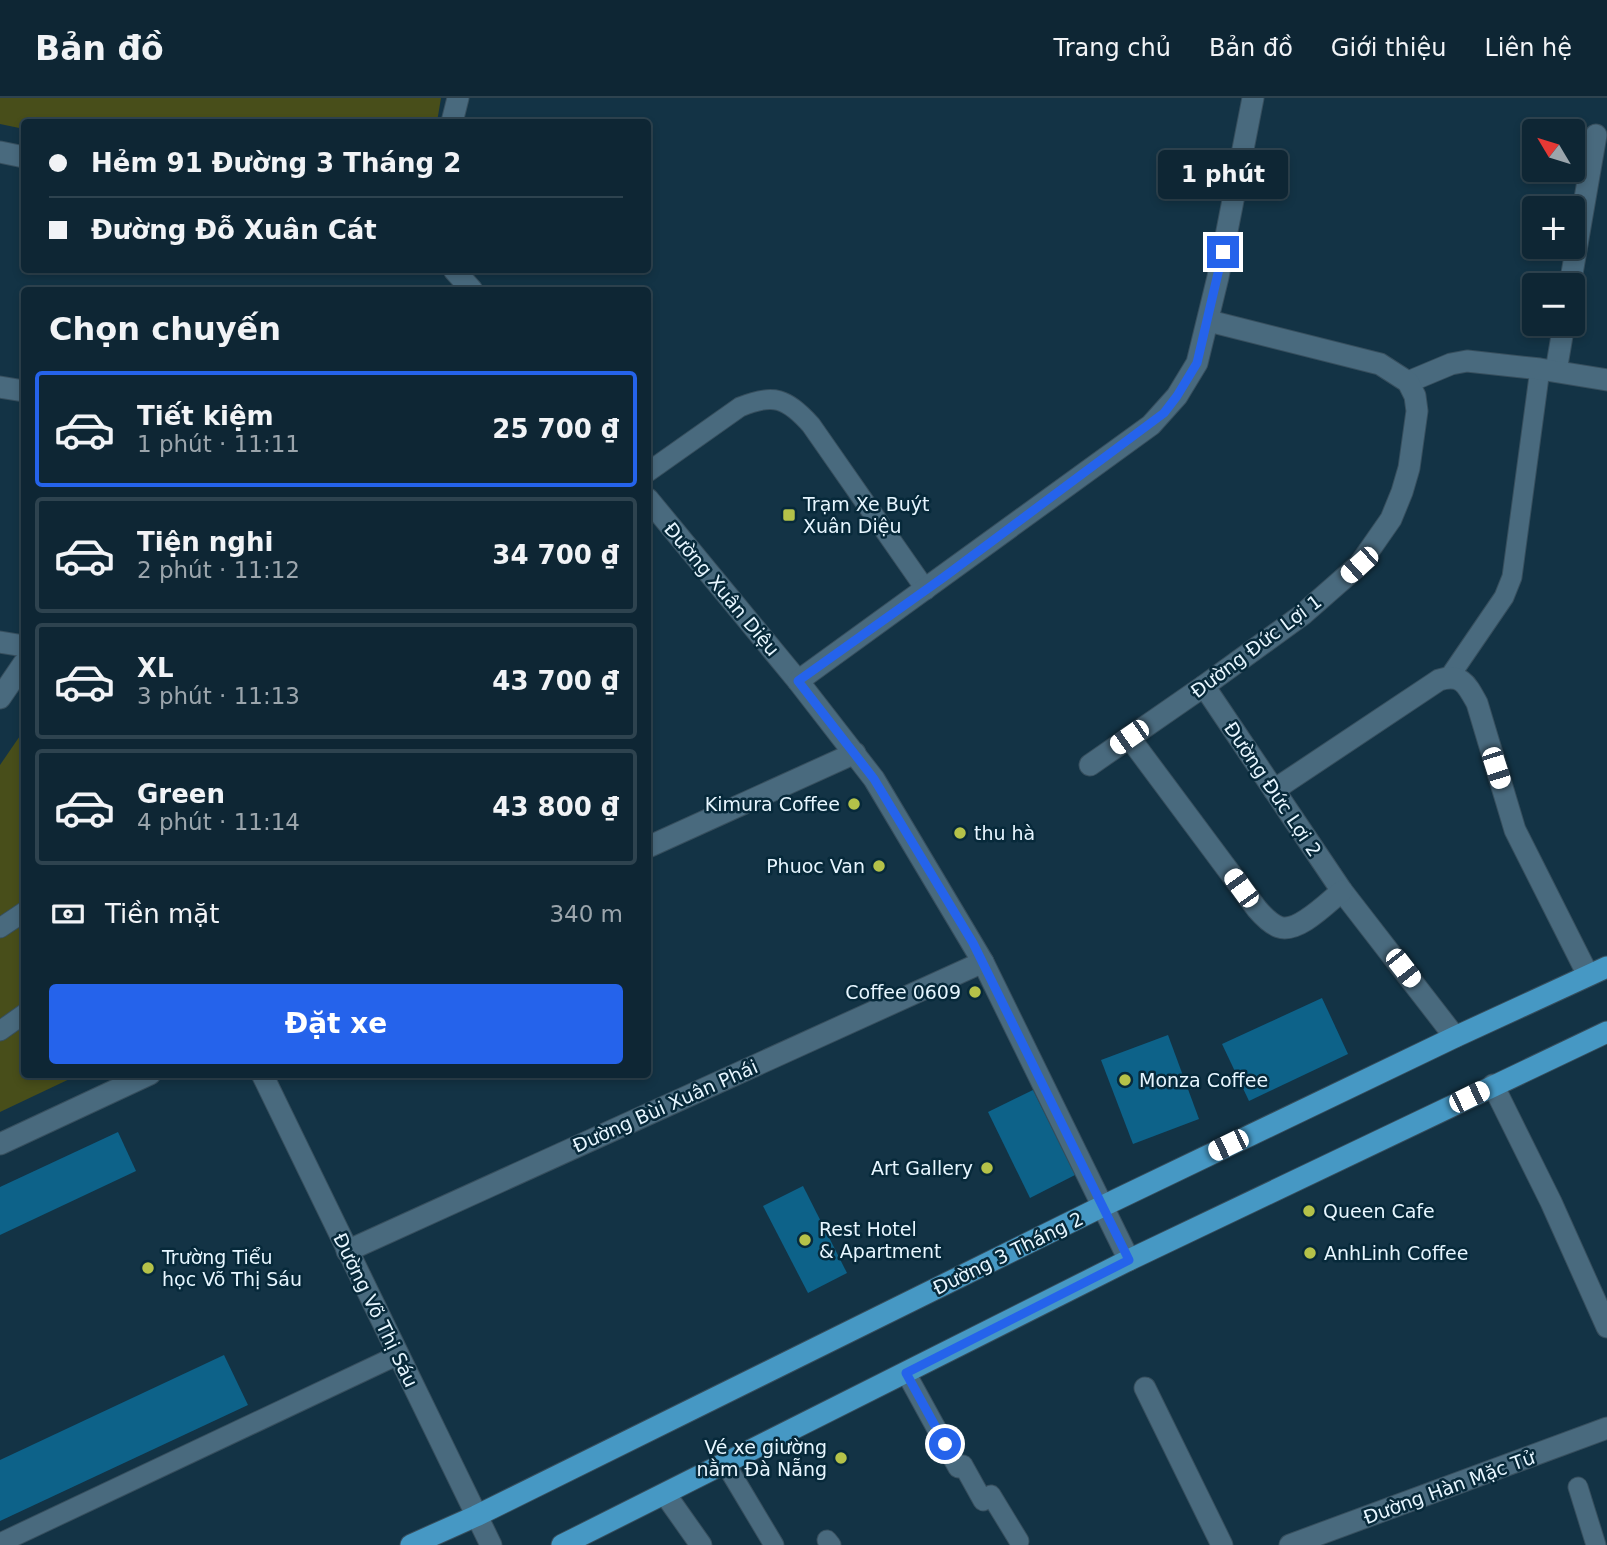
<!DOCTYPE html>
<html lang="vi">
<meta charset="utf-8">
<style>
:root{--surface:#0e2634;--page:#172e3c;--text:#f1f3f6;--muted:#9ba5ac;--line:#2e434f;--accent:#2563eb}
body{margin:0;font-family:"DejaVu Sans",sans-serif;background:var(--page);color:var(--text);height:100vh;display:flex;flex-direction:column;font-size:26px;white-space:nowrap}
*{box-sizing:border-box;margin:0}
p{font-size:23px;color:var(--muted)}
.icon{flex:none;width:38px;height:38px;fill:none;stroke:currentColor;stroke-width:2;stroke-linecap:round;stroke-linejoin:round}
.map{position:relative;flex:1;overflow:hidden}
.drawer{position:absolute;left:21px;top:189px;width:630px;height:791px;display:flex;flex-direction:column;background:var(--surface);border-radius:7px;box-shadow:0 4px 10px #0003,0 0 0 2px var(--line)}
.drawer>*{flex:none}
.hud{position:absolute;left:21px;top:21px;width:630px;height:154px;border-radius:7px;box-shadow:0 4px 10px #0003,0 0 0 2px var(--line);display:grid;align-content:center;height:154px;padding:0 28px;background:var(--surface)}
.needle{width:46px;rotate:308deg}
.buttons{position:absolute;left:1522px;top:21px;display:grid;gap:14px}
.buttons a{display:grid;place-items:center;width:63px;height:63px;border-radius:7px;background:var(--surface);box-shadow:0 4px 10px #0003,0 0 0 2px var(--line);font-size:35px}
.end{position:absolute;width:32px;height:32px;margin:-16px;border:9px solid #2563eb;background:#fff;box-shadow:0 0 0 4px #fff}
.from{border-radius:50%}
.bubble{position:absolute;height:49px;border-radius:7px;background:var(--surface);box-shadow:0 4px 10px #0003,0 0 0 2px var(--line);font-size:23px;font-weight:700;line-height:49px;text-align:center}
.car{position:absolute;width:21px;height:42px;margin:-21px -10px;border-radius:9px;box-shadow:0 0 5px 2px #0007;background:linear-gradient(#fff 24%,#345 0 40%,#fff 0 76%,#345 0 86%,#fff 0)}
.hud b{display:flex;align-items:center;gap:24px;height:66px;font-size:26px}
.hud b+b{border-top:2px solid var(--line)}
.hud i{width:18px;height:18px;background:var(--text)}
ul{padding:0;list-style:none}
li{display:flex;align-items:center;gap:21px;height:116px;margin:0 14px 10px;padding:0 14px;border:4px solid var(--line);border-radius:7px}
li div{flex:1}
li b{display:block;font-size:26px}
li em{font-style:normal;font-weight:700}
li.current{border-color:var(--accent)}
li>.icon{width:63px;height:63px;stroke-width:1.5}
h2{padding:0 28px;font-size:32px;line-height:84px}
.pay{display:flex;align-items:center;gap:18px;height:77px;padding:0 28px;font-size:26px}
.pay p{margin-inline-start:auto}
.cta{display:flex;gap:14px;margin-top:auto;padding:14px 28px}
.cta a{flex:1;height:80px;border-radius:7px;background:var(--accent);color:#fff;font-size:28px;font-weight:700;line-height:80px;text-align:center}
header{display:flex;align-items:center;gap:42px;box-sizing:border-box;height:98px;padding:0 35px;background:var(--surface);border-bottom:2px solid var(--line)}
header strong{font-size:33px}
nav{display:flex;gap:38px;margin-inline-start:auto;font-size:24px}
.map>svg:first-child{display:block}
.green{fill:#484e1a}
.building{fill:#0d6289}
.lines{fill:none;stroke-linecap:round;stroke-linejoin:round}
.lane-casing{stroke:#374f5e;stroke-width:21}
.street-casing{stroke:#374f5e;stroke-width:23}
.primary-casing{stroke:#374f5e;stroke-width:23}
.lane{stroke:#496a7e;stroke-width:19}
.street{stroke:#496a7e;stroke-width:21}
.primary{stroke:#4698c4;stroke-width:21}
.route{stroke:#2563eb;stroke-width:9}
.poi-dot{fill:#b5c249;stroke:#07293a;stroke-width:2.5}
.labels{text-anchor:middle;stroke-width:5;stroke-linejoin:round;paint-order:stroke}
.poi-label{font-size:19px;fill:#e7f6ff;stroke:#07293a;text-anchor:start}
.street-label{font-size:19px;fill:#e7f6ff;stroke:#07293a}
</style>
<header>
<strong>Bản đồ</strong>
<nav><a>Trang chủ</a><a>Bản đồ</a><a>Giới thiệu</a><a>Liên hệ</a></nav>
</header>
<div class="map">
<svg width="1607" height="1447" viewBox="0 0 1607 1447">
<rect width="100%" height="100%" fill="#133345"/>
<g class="green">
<polygon points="0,0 441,0 437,24 24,24 24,31 0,26"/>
<polygon points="24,632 24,976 78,977 0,1014 0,667"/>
</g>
<g class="building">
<polygon points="1322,900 1348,956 1249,1003 1222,946"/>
<polygon points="1168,937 1199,1021 1133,1046 1101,962"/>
<polygon points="1033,992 1075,1077 1030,1100 988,1014"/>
<polygon points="118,1034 136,1073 0,1137 0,1089"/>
<polygon points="803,1088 847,1175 808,1195 763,1108"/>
<polygon points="224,1257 248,1307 0,1423 0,1362"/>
</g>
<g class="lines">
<g class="lane-casing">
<g id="lane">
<path d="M648,374L740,309C773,295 787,300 811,327L926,492"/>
<polyline points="1450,578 1504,499 1512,479 1540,271"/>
<polyline points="0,830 24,814"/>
<polyline points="0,933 24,916"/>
<polyline points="906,1275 958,1370 963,1367 983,1403 991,1397 1019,1443"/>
<polyline points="725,1365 774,1447"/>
<polyline points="1578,1389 1596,1447"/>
<polyline points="827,1442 831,1447"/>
<polyline points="0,1445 398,1257"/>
</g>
</g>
<g class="street-casing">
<g id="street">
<polyline points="452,24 458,0"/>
<polyline points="0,54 24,59"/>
<polyline points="454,172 472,192"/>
<polyline points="1570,187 1596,37"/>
<polyline points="1556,273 1564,226"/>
<polyline points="1408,284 1451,266 1467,263 1540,271 1607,282"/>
<polyline points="0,289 24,293"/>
<polyline points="648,401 798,583 874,681 983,864 1129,1162"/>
<polyline points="0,544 24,548"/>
<polyline points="798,583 1151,327 1177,298 1197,265 1218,179 1253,0"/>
<polyline points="1204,588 1342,793 1455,939"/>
<polyline points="0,600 24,565"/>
<path d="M1129,639L1257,811C1263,818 1271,826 1279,829C1298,836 1328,804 1342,793"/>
<polyline points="1090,667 1204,588 1302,517 1359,467 1391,421 1402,394 1409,370 1417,313 1415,298 1408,284 1380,266 1209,223"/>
<path d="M1274,692L1439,582C1462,575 1467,587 1477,605L1515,732L1588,877"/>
<polyline points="648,749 855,655"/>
<polyline points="262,976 491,1447"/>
<polyline points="1493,987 1551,1104 1607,1229"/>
<polyline points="0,1046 150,976"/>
<polyline points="347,1153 983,864"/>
<polyline points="1145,1290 1222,1447"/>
<polyline points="665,1396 701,1447"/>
<polyline points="1290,1447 1607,1330"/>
</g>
</g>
<g class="primary-casing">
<g id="primary">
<polyline points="411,1447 476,1418 1103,1108 1455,939 1607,869"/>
<polyline points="562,1447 1129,1162 1607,934"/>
</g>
</g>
<use href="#lane" class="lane"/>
<use href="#street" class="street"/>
<use href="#primary" class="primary"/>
</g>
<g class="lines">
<polyline class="route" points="945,1346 906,1275 1129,1162 973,845 874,681 798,583 944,479 1164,315 1177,298 1197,265 1223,154"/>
</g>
<g class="poi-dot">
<rect x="782" y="410" width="14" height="14" rx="3.5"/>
<circle cx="854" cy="706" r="7"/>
<circle cx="960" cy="735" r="7"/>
<circle cx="879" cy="768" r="7"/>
<circle cx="975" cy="894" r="7"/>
<circle cx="1125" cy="982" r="7"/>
<circle cx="987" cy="1070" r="7"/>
<circle cx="1309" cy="1113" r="7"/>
<circle cx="805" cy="1142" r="7"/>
<circle cx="1310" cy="1155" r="7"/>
<circle cx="148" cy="1170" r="7"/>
<circle cx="841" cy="1360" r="7"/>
</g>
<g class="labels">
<g class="poi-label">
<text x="803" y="413">Trạm Xe Buýt<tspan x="803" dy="22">Xuân Diệu</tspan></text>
<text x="840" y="713" text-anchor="end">Kimura Coffee</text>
<text x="974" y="742">thu hà</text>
<text x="865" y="775" text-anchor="end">Phuoc Van</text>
<text x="961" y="901" text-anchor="end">Coffee 0609</text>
<text x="1139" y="989">Monza Coffee</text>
<text x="973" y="1077" text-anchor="end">Art Gallery</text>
<text x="1323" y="1120">Queen Cafe</text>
<text x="819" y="1138">Rest Hotel<tspan x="819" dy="22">&amp; Apartment</tspan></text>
<text x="1324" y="1162">AnhLinh Coffee</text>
<text x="162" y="1166">Trường Tiểu<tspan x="162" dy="22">học Võ Thị Sáu</tspan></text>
<text x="827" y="1356" text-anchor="end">Vé xe giường<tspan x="827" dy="22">nằm Đà Nẵng</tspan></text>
</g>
<g class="street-label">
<text transform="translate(722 491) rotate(50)" y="7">Đường Xuân Diệu</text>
<text transform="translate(1256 548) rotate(-37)" y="7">Đường Đức Lợi 1</text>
<text transform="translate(1273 691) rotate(56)" y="7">Đường Đức Lợi 2</text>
<text transform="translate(665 1008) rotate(-24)" y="7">Đường Bùi Xuân Phái</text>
<text transform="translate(1008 1155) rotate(-26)" y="7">Đường 3 Tháng 2</text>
<text transform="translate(376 1212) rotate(64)" y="7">Đường Võ Thị Sáu</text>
<text transform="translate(1449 1389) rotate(-20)" y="7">Đường Hàn Mặc Tử</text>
</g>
</g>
</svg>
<div class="buttons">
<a><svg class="needle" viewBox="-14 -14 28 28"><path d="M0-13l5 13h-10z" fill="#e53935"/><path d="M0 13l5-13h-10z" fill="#9ba5ac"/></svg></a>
<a>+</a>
<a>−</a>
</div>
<i class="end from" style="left:945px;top:1346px"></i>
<i class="end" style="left:1223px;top:154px"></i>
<div class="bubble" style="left:1158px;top:52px;width:130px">1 phút</div>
<i class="car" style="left:1359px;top:467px;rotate:228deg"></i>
<i class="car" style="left:1129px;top:639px;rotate:235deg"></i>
<i class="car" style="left:1496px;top:670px;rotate:162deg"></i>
<i class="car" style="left:1241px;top:790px;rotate:324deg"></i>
<i class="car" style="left:1403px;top:870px;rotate:142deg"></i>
<i class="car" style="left:1469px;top:999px;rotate:64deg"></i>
<i class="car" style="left:1228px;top:1047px;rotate:244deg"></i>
<div class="hud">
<b><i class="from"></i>Hẻm 91 Đường 3 Tháng 2</b>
<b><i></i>Đường Đỗ Xuân Cát</b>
</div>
<section class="drawer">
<h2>Chọn chuyến</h2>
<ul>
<li class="current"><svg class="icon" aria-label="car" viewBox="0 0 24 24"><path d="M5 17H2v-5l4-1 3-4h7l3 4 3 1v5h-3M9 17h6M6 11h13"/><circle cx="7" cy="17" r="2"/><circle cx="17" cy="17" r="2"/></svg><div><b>Tiết kiệm</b><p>1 phút · 11:11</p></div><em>25 700 ₫</em></li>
<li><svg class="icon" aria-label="car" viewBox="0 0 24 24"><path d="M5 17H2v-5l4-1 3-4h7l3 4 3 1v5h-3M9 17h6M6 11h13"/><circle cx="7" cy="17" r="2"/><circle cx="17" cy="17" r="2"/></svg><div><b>Tiện nghi</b><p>2 phút · 11:12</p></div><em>34 700 ₫</em></li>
<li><svg class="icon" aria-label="car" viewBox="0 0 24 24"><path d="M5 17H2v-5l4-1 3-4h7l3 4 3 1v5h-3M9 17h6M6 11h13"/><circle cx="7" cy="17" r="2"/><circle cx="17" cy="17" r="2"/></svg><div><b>XL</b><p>3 phút · 11:13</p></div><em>43 700 ₫</em></li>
<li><svg class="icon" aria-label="car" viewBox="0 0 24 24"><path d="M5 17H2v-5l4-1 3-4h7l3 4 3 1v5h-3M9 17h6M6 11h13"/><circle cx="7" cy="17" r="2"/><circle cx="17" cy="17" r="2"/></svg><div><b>Green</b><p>4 phút · 11:14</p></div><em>43 800 ₫</em></li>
</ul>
<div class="pay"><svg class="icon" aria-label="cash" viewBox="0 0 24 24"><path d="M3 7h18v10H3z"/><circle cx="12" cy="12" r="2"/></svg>Tiền mặt<p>340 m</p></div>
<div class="cta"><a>Đặt xe</a></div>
</section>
</div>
